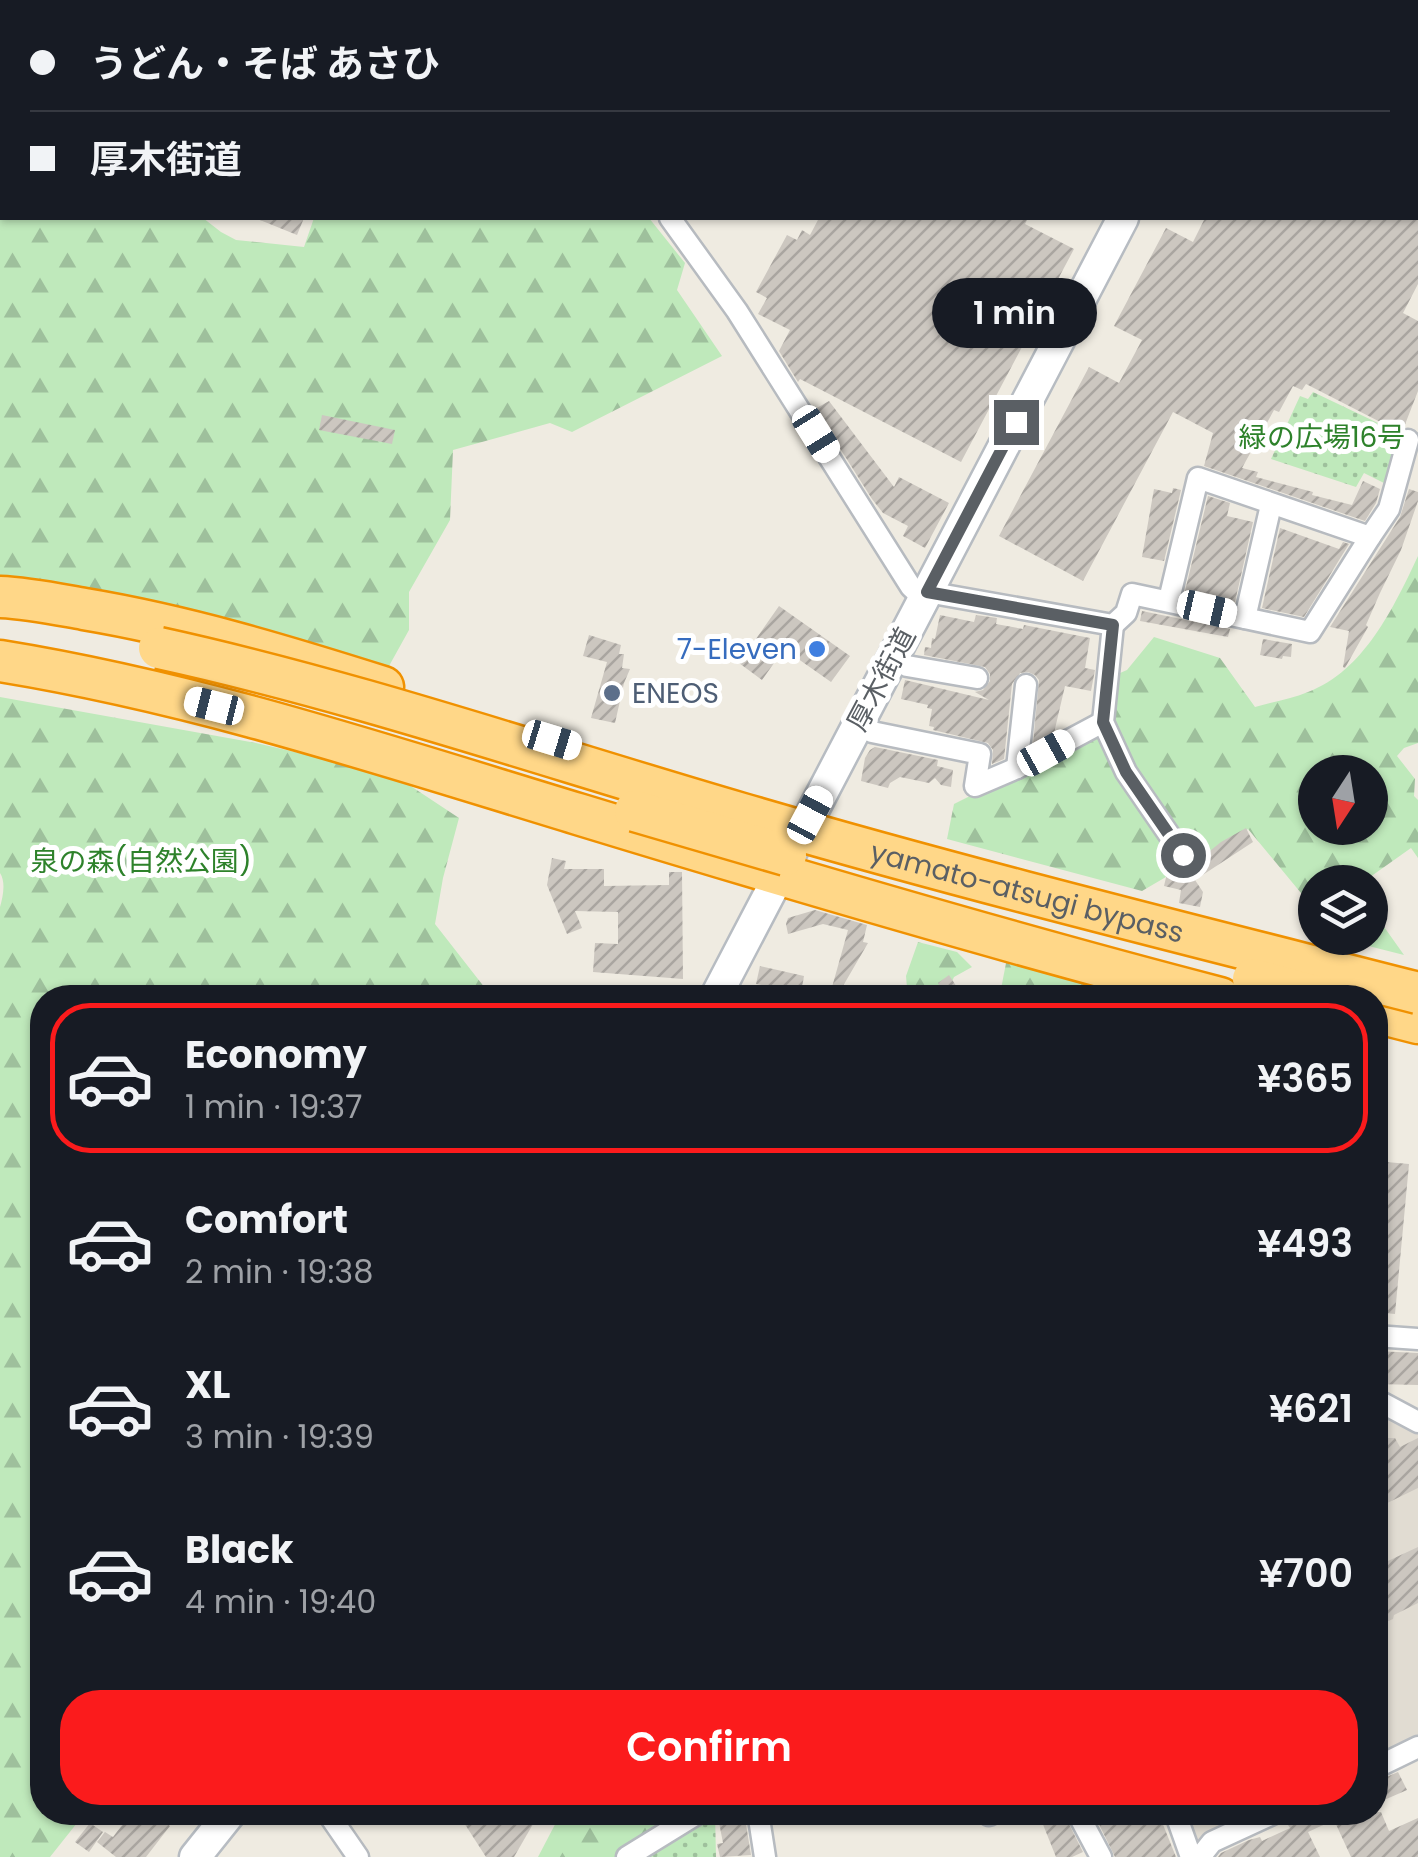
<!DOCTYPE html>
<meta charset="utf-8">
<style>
:root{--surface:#171b24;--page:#20242c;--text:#f1f3f6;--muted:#9ea1a6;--line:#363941;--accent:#fb1b1c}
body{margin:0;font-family:Poppins,"Noto Sans JP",sans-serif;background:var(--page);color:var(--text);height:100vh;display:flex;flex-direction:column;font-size:38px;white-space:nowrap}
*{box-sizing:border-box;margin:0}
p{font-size:32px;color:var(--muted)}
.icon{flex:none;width:55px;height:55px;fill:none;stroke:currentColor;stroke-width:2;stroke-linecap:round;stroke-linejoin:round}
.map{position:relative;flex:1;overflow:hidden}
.side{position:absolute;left:30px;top:985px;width:1358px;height:840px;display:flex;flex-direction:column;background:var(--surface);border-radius:40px;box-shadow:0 2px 8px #0004}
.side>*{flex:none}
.hud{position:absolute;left:0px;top:0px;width:1420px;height:220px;box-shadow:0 2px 8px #0004;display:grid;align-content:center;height:220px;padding:0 30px;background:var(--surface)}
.needle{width:65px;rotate:192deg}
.buttons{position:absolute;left:1298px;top:755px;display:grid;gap:20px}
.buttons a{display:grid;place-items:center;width:90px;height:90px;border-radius:50%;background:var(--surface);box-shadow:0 2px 8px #0004;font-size:50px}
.end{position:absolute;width:45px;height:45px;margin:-22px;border:12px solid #5a5f64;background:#fff;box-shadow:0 0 0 5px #fff}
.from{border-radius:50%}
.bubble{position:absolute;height:70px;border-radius:35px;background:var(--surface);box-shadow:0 2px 8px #0004;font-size:32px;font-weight:600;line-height:70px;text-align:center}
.car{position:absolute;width:30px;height:60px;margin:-30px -15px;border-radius:12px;box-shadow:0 0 8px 2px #0007;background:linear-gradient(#fff 24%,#345 0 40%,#fff 0 76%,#345 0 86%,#fff 0)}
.hud b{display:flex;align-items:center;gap:35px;height:95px;font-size:38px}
.hud b+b{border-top:2px solid var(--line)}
.hud i{width:25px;height:25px;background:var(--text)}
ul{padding:18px 0 0;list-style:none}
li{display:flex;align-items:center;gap:30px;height:150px;margin:0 20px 15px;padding:0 10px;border:5px solid transparent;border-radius:40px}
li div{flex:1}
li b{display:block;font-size:38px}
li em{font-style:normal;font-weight:600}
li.current{border-color:var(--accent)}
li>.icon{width:90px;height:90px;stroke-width:1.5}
.cta{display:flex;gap:20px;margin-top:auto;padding:20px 30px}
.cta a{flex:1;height:115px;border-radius:40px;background:var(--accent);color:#fff;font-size:40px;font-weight:600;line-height:115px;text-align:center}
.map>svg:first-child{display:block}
.education{fill:#e1dcd2}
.grass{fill:url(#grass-dots)}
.forest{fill:url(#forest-firs);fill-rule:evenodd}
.building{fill:url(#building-hatch)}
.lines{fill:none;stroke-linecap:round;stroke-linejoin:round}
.street-casing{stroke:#b7bbc0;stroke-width:25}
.secondary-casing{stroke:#b7bcc2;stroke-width:35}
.highway-casing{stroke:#f09100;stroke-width:45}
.street{stroke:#fff;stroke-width:20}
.secondary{stroke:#fff;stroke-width:30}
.highway{stroke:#ffd788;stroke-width:40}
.highway-bridge-casing{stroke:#f09100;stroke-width:45;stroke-linecap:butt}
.highway-bridge{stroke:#ffd788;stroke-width:40}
.route{stroke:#5a5f64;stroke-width:12}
.shop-dot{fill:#3f7fe0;stroke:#fff;stroke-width:4}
.service-dot{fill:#5c6f8a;stroke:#fff;stroke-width:4}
.labels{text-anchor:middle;stroke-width:10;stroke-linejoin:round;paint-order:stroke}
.park-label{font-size:28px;fill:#2e822b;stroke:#fff}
.shop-label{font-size:28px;fill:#366cbe;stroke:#fff;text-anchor:end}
.street-label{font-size:28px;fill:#5a5f64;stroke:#fff}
.service-label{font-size:28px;fill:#4e5e75;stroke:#fff;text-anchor:start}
</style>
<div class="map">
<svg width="1418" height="1857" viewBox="0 0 1418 1857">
<defs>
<pattern id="grass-dots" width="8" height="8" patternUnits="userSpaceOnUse" patternTransform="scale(2.5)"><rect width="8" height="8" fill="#bfe9bb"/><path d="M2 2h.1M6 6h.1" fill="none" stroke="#9ec09c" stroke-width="1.8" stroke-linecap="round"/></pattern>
<pattern id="forest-firs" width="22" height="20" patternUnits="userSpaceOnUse" patternTransform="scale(2.5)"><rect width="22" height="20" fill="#bfe9bb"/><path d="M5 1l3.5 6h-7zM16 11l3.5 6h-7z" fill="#9ec09c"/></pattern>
<pattern id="building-hatch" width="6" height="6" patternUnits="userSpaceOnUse" patternTransform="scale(2.5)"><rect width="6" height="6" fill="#ccc7c0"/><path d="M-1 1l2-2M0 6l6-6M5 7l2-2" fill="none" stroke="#a9a5a0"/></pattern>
</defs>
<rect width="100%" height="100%" fill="#efebe1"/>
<g class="education">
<polygon points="1375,1409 1418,1432 1418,1739 1375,1759"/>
<polygon points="1181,1813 1261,1813 1199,1842 1190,1836"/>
</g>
<g class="grass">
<polygon points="1313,392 1401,434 1390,486 1364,473 1356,487 1271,459 1300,396 1308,399"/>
<polygon points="715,1813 716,1857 645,1857"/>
</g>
<g class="forest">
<polygon points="165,0 439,0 442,2 164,2"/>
<polygon points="0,204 2,204 2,218 203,218 221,232 236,240 304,247 314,218 649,218 685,263 677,290 722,356 572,432 550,423 453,450 450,520 409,592 409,630 389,666 91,591 0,582"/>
<path d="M1418,556V743L1404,748L1397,756L1415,779L1414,796L1418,800V858L1411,848L1363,882H1315V910L1248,829L1142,891L947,839L954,804L1096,733L1106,679L1127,670L1154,637L1220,658L1255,707C1272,702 1291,699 1308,692C1364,671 1394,607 1418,556ZM1315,772H1370V828H1315Z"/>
<path d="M0,697L256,743L394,775L459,818L443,878L435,924L492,997L42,998V1409H39L38,1539L42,1547V1812L88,1813L81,1818L50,1857H0V907C3,897 6,882 0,873Z"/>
<polygon points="1370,907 1404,955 1337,938 1370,938"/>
<polygon points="918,942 957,952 972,967 954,977 948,990 953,997 895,998 907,988 906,976"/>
<polygon points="1007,958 1164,997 1004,997 1001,989"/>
<polygon points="561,1813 691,1813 619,1857 538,1857"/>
</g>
<g class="building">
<polygon points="255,218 304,218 297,235"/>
<polygon points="819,218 1028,218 1025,224 1074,249 961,462 800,379 798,382 779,351 790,330 758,314 767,298 756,292 787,235 797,240 802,230 810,235"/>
<polygon points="1205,218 1418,218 1418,284 1403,313 1418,321 1418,391 1404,427 1399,430 1392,428 1306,384 1302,390 1293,386 1279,412 1274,410 1242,468 1258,472 1256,477 1313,492 1312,495 1352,505 1363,481 1380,489 1376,503 1365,521 1204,466 1213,433 1173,412 1083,581 999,536 1089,367 1119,383 1142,340 1114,326 1166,228 1193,242"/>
<polygon points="829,401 894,487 899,477 949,503 925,548 903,536 908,526 883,513 872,499 815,409"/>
<polygon points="322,415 395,430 392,444 319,430"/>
<polygon points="1173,488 1181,490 1164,561 1142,557 1154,489 1172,493"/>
<polygon points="1409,489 1418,492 1418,501 1401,550 1380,593 1366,625 1368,627 1345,668 1343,667 1349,631 1330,627 1400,517"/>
<polygon points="1208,496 1230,503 1227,516 1253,522 1235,602 1185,591"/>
<polygon points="1280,528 1339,549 1343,542 1349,544 1304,617 1262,608"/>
<polygon points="779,606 850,656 831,682 784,649 762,680 739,663"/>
<polygon points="1142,611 1230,629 1228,637 1140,621"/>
<polygon points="940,615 974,622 976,615 997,618 996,624 1023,629 1024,625 1090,638 1085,668 1095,670 1091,691 1065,686 1054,733 1033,744 1039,680 1035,675 1028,672 1020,673 1012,684 1004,759 992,764 993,750 988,743 933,730 934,727 929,726 932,709 927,708 928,705 901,699 905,680 989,700 975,692 983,690 990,681 990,674 985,667 924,655 925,647 931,648 932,638 935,639"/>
<polygon points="589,635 621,645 619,654 624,654 622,668 630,669 624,683 615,723 591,718 607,662 583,656"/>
<polygon points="1263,639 1292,644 1291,657 1283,656 1282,659 1260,655"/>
<polygon points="875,747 938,760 937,766 953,770 951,787 941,785 935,778 929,783 900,777 890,783 888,788 861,781 865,758 870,750"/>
<polygon points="1246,828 1253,842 1195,880 1203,892 1200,907 1179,903 1181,890 1164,886 1169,865 1183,869 1190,867 1221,842"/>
<polygon points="552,858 566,861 564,869 604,869 604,886 669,885 669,872 682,872 683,979 593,972 595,943 618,944 618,912 575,911 582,928 567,934 547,885"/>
<polygon points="815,910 867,925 863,942 868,943 836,998 829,998 848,930 823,924 788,934 786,924 788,918"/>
<polygon points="760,966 804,976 801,993 756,984"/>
<polygon points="949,975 964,998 921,998 939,985 938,983"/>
<polygon points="1375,1161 1409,1164 1395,1314 1375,1312"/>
<polygon points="1375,1351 1418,1353 1418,1385 1375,1384"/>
<polygon points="1375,1438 1395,1438 1400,1447 1418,1438 1418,1488 1375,1509"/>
<polygon points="1418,1547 1418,1603 1394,1615 1393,1619 1375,1627 1375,1567"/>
<polygon points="1398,1772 1407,1790 1375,1804 1375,1782"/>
<polygon points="132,1812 152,1812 170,1826 146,1857 116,1857 97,1842 105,1832 113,1837"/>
<polygon points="457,1812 540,1812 514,1857 486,1857"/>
<polygon points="717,1812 744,1812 751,1855 720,1857 717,1844 723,1843"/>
<polygon points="1038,1812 1063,1812 1083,1852 1072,1857 1056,1857"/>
<polygon points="1093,1812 1158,1812 1176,1857 1115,1857"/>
<polygon points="1305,1812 1381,1812 1389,1831 1418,1818 1418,1857 1351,1857 1334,1820 1308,1832 1320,1857 1218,1857 1221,1853 1249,1840 1260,1837 1262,1841 1290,1828 1286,1822"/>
<polygon points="90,1823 103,1832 89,1852 75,1842"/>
</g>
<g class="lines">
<g class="street-casing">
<g id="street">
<polyline points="30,0 31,2"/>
<polyline points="455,0 458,2"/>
<polyline points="957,0 957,2"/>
<polyline points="1292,0 1298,2"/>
<polyline points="1418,51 1418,52"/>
<polyline points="670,218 737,311 911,587 923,598"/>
<polyline points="1370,537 1389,509 1408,440"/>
<polyline points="927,592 1113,625 1126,613 1132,594 1310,632 1370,537 1198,478 1169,600"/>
<polyline points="1245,618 1271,505"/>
<polyline points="1113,625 1103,722 1126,772 1183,855"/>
<polyline points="892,658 907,666 977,678"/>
<polyline points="857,725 872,732 980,754 975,786 1017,768 1103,722"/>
<polyline points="1017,768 1026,685"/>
<polyline points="1375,1336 1418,1339"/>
<polyline points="1375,1399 1418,1422"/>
<polyline points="1375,1768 1418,1747"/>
<polyline points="327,1812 358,1857"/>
<polyline points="758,1812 765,1857"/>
<polyline points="988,1812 989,1815 995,1812"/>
<polyline points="1077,1812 1101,1857"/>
<polyline points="1175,1812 1191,1857"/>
<polyline points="627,1857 700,1812"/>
<polyline points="1200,1857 1212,1842 1277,1812"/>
</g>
</g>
<g class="secondary-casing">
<g id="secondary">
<polyline points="1236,2 1237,0"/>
<polyline points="715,998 1123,218"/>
<polyline points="195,1857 231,1812"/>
</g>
</g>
<g class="highway-casing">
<g id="highway">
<path d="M0,597C28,598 56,604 84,609C186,626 285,656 383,687"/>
<path d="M0,661C198,693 387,756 578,814C791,879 1004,942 1220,998"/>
<polyline points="1375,1012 1418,1023"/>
</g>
</g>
<use href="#street" class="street"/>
<use href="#secondary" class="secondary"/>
<use href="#highway" class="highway"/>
<g class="highway-bridge-casing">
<g id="highway-bridge">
<path id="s1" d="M159,648C355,691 547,757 739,813C964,879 1191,935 1418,993"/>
<polyline points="635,811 786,855"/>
<polyline points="1253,979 1322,998"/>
</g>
</g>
<use href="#highway-bridge" class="highway-bridge"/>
</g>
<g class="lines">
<polyline class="route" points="1016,422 927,592 1113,625 1103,722 1126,772 1183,855"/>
</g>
<circle class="shop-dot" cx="817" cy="649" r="10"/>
<circle class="service-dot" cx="612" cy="693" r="10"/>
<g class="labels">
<g class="park-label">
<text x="1322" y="447">緑の広場16号</text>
<text x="141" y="871">泉の森(自然公園)</text>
</g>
<g class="shop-label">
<text x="797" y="659">7-Eleven</text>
</g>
<g class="street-label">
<text transform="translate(881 679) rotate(-62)" y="10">厚木街道</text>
<text dy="10" stroke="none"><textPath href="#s1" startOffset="902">yamato-atsugi bypass</textPath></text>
</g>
<g class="service-label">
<text x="632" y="703">ENEOS</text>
</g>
</g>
</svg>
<div class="buttons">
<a><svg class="needle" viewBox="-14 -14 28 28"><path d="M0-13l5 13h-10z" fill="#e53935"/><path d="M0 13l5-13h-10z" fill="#9ea1a6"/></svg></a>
<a><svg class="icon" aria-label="layers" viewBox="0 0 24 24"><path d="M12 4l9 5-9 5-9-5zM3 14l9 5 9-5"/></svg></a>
</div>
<i class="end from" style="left:1183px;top:855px"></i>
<i class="end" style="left:1016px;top:422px"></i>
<div class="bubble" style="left:932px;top:278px;width:165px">1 min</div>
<i class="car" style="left:816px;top:434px;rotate:148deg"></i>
<i class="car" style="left:1207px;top:609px;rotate:103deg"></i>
<i class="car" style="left:214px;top:706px;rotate:284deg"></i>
<i class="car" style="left:552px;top:740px;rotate:107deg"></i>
<i class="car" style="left:1046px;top:753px;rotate:61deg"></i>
<i class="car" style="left:810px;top:815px;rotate:28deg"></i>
<div class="hud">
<b><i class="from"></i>うどん・そば あさひ</b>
<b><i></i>厚木街道</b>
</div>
<section class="side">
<ul>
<li class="current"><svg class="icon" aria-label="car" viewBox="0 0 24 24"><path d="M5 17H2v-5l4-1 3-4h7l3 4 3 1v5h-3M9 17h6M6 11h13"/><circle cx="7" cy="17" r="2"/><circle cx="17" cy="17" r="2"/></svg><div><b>Economy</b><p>1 min · 19:37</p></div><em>¥365</em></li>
<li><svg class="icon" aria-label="car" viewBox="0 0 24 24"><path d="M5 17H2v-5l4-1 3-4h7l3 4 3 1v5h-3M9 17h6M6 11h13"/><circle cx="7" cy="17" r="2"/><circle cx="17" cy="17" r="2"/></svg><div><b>Comfort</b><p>2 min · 19:38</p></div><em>¥493</em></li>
<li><svg class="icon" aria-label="car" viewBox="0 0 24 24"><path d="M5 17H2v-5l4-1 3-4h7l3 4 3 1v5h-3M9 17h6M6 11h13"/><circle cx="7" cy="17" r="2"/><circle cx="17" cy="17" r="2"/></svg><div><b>XL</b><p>3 min · 19:39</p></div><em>¥621</em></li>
<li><svg class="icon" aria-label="car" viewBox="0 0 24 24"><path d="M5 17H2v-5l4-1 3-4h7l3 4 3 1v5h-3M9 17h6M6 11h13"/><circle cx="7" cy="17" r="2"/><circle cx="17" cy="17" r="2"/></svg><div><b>Black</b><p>4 min · 19:40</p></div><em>¥700</em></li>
</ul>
<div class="cta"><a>Confirm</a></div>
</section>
</div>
